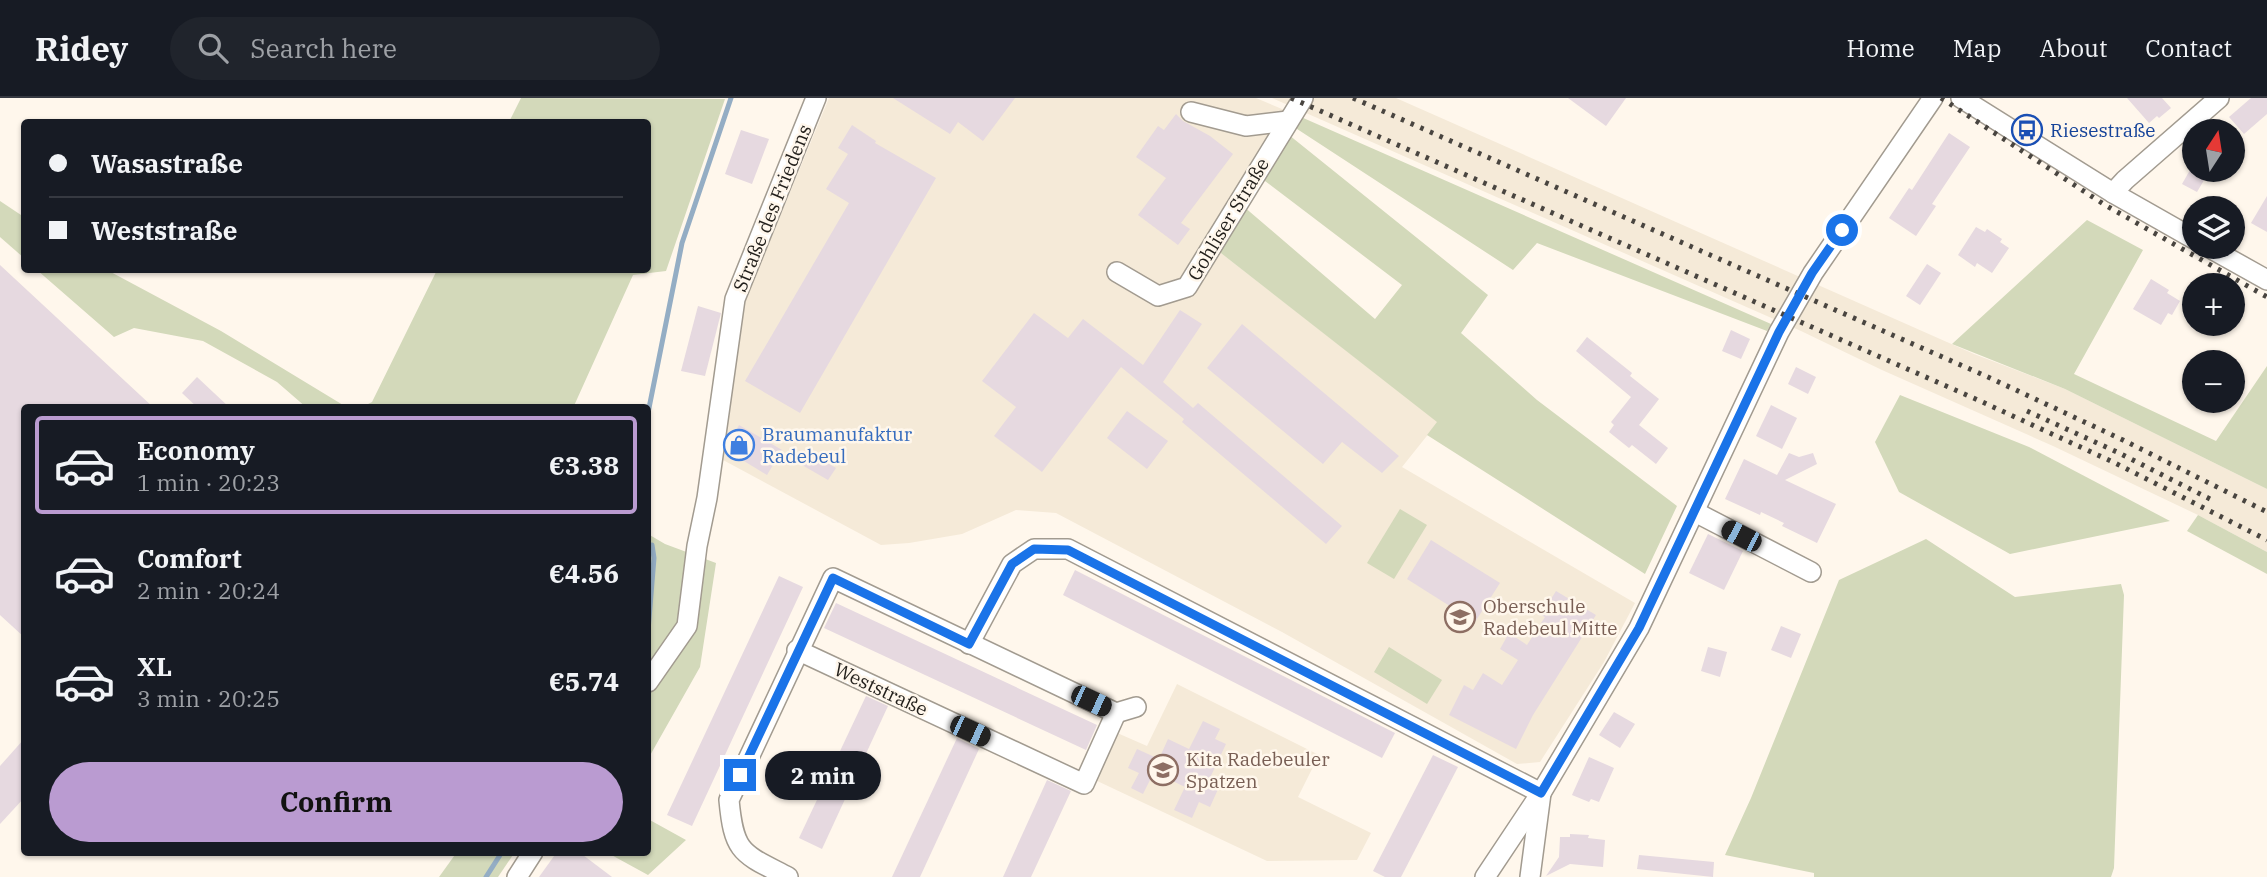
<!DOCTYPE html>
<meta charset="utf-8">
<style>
:root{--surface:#171b24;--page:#20242c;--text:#f1f3f6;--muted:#9ea1a6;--line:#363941;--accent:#ba9bd1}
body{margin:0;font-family:"IBM Plex Serif",serif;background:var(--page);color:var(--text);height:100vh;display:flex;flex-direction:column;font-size:26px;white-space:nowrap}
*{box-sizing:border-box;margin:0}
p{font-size:23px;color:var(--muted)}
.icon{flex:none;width:38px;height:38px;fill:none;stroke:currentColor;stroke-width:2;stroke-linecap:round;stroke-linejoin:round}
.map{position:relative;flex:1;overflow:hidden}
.details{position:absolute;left:21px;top:306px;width:630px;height:452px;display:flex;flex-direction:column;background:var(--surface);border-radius:7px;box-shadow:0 2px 5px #0004}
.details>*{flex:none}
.top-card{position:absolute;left:21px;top:21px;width:630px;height:154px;border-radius:7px;box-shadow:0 2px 5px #0004;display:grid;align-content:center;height:154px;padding:0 28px;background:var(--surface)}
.needle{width:46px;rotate:12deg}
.tools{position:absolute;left:2182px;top:21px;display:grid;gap:14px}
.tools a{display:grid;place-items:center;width:63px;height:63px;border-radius:50%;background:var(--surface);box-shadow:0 2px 5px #0004;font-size:35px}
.end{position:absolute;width:32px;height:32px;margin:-16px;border:9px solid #1a73e8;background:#fff;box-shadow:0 0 0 4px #fff}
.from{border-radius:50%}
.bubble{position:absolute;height:49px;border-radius:24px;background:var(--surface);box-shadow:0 2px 5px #0004;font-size:23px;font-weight:800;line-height:49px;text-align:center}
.car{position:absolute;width:21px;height:42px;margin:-21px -10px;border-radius:9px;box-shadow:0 0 5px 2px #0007;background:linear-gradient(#222 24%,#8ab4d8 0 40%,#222 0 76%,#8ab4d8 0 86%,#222 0)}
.top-card b{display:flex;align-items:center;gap:24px;height:66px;font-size:26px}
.top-card b+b{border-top:2px solid var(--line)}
.top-card i{width:18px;height:18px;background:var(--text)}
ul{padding:12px 0 0;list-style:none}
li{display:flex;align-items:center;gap:21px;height:98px;margin:0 14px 10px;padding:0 14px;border:4px solid transparent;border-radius:7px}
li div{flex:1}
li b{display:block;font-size:26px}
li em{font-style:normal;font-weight:800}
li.current{border-color:var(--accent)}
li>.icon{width:63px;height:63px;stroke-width:1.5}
.button{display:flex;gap:14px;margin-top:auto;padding:14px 28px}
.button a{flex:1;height:80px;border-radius:42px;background:var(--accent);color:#111;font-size:28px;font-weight:800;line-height:80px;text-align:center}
header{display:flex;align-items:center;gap:42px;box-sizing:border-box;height:98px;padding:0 35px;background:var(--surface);border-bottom:2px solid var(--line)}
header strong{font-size:33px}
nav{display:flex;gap:38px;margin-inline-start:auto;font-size:24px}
.search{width:490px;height:63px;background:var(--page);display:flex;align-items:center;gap:18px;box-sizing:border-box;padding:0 24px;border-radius:38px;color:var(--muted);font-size:26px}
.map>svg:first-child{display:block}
.built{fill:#f5ead8}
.green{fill:#d3d9ba}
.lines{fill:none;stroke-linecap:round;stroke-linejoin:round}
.stream{stroke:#94adc4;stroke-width:5}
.building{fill:#e6d9e0}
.minor-casing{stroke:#a29b90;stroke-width:22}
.minor{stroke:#fff;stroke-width:19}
.rail{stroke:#494540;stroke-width:5;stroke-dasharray:3.5 7;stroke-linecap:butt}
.route{stroke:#1a73e8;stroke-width:9}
.labels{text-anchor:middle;stroke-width:5;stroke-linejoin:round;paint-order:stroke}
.transit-label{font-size:19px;fill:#164399;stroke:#fff7ec;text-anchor:start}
.street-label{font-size:19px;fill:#221f1b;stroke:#fff7ec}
.shop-label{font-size:19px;fill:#366cbe;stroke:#fff7ec;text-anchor:start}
.education-label{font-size:19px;fill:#785e54;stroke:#fff7ec;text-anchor:start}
</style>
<header>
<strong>Ridey</strong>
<div class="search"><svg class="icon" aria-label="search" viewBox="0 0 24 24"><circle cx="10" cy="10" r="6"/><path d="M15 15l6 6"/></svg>Search here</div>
<nav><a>Home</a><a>Map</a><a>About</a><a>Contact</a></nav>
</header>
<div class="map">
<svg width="2267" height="779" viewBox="0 0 2267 779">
<rect width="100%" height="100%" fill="#fff7ec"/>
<g class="built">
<polygon points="829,0 1256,0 1301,19 1217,152 1438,324 1402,369 1635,505 1604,564 1540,664 1517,666 1282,534 1056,415 1016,412 962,436 909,445 881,447 723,362 744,206"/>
<polygon points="1272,0 1396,0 1974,256 2065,291 2267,391 2267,454 2198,417 2053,348 1882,272 1801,233"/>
<polygon points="1177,586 1319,657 1298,699 1371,735 1357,762 1267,763 1093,681 1115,634 1147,648"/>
</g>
<g class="green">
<polygon points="521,0 725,1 666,173 633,177 573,310 360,310 372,304 437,172 648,172 648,24 509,24"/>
<polygon points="1301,19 1771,226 1767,233 1537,145 1513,172 1294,29"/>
<polygon points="1289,37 1488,197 1461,235 1537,302 1677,408 1645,476 1427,337 1437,324 1217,152 1243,108 1375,221 1402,187 1261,80"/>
<polygon points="0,103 24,119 24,160 0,139"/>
<polygon points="2087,122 2143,152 2074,276 2216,343 2267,268 2267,391 2065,291 1952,246"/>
<polygon points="37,172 107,172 221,233 348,310 307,310 277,284 203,243 134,230 114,239"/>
<polygon points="1900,297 2029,349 2170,423 2010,456 1899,394 1875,344"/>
<polygon points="1400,411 1427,427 1394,481 1367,465"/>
<polygon points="2198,417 2267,454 2267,476 2187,433"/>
<polygon points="648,436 665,446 716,465 700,569 648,661"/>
<polygon points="1926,441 2015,499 2121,486 2124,497 2114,770 2111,779 1814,779 1814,775 1725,757 1751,700 1839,482"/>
<polygon points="1389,549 1442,582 1427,606 1374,574"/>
<polygon points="648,721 686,742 648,777 606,754 648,754"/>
<polygon points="457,754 515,754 498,779 439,779"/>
</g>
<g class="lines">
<g class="stream">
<polyline points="648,315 682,145 731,0"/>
<polyline points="648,416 648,420"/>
<polyline points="648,533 654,460 652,447"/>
<polyline points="486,779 502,754"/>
</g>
</g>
<g class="building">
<polygon points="893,0 1015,0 983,43 958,24 950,36"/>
<polygon points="1568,0 1626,0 1606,28"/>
<polygon points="2127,0 2162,0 2171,10 2159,20 2157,18 2149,25"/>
<polygon points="2251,0 2267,0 2267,16 2244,36 2229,19"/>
<polygon points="1176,16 1183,23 1210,38 1233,56 1181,125 1190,131 1178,147 1138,117 1166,80 1136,59 1158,28 1164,32"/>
<polygon points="852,27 876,43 875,45 936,80 800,315 745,283 849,105 826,91 848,56 838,50"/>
<polygon points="741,32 769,41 752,86 725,76"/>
<polygon points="1949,35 1970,49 1932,106 1936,108 1916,138 1889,120 1909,90 1912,92"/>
<polygon points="2190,72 2210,72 2197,94 2182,86"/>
<polygon points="2267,98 2267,134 2251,125"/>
<polygon points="1976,129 1985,134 1987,131 2002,141 2000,144 2009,150 1992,175 1977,165 1975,169 1958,157"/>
<polygon points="1927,166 1941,175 1920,207 1906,198"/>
<polygon points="0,167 154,310 24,310 24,539 0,517"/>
<polygon points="2151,181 2169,192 2167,195 2180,203 2172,217 2168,215 2161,227 2133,211"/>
<polygon points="698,208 721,215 705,278 681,273"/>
<polygon points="1180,212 1202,226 1163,284 1193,310 1198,305 1342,428 1326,446 1182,324 1184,321 1121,269 1042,374 994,338 1016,309 982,283 1034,215 1068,240 1083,221 1143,267"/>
<polygon points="1242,226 1399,358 1382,375 1342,344 1323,366 1207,270"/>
<polygon points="1731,232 1750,241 1741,261 1722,253"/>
<polygon points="1587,239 1632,275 1630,278 1659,301 1639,327 1668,350 1656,366 1632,347 1629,350 1609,334 1614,327 1611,324 1631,299 1576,253"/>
<polygon points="1796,269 1816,279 1808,296 1788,286"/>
<polygon points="197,279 230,310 198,310 182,295"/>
<polygon points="1771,307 1797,320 1782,351 1756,338"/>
<polygon points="1127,313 1168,343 1147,371 1107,340"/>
<polygon points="739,327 782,352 767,377 726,352"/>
<polygon points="809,354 836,370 828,382 802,367"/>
<polygon points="1789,355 1799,359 1813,355 1817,366 1785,382 1836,406 1817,445 1782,428 1784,425 1761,414 1760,417 1725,401 1744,361 1777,377"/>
<polygon points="1708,436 1743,453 1724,492 1689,475"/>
<polygon points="1431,442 1500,485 1475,524 1407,481"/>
<polygon points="1075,472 1395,635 1382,660 1063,497"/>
<polygon points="779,478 803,489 692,728 667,717"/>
<polygon points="1556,493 1596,517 1533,617 1516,651 1449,617 1464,587 1473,592 1483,575 1502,587 1518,562 1500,551 1509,535 1527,547 1545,519 1541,517"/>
<polygon points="836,505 1097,627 1086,652 824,530"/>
<polygon points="1781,528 1801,536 1791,560 1771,552"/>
<polygon points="1708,549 1727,554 1720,579 1701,573"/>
<polygon points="866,598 888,608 822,751 799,740"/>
<polygon points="1614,614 1635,626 1620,650 1599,637"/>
<polygon points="1203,623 1220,631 1215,641 1226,646 1208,684 1219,689 1210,709 1199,704 1192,720 1174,712 1185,689 1154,674 1143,696 1131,690 1139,675 1128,670 1137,651 1159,661 1168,641 1189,651"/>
<polygon points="957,640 979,651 920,779 892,779"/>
<polygon points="24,641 24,700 0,726 0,668"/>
<polygon points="1433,657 1458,669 1401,779 1385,779 1373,773"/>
<polygon points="1589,659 1614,670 1599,704 1591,701 1589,704 1572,697"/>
<polygon points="1047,682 1071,693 1031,779 1003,779"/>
<polygon points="1570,736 1589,737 1588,740 1605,742 1603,769 1570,766 1546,778 1559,759 1560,739 1570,739"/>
<polygon points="557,754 579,754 612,779 539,779"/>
<polygon points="1639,757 1714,764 1713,779 1637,771"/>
</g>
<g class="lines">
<g class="minor-casing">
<g id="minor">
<polyline points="1961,0 2113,95 2194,141"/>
<polyline points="1191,14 1246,28 1288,23"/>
<polyline points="2113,95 2125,82 2219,0"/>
<polyline points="2208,149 2267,182"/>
<polyline points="1117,174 1158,198 1187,189 1303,0"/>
<polyline points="1695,414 1811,474"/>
<polyline points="969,546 1012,466 1034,451 1068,451 1541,695 1530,779"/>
<polyline points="797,552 1084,686 1116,615"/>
<polyline points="648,584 687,528 697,448 707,400 735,201 816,0"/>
<polyline points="517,779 533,754"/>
<path d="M788,779C742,755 734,756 729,702L833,480L1116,615L1136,609"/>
<polyline points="1485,779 1541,695 1639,530 1779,234 1813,175 1933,0"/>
</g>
</g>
<use href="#minor" class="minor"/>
<g class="rail">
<polyline points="1291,0 1978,302 2113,364 2267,442"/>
<polyline points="1353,0 1988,279 2123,342 2267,414"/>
<polyline points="1941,0 2105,107 2267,199"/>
<polyline points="2027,313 2117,354 2216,404"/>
</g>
</g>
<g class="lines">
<polyline class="route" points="740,677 833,480 969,546 1012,466 1034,451 1068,452 1541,695 1639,530 1779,234 1812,175 1842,132"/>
</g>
<defs>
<g id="bus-ring" transform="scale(1.575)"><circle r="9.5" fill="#fff7ec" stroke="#1a4fb4" stroke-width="1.5"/><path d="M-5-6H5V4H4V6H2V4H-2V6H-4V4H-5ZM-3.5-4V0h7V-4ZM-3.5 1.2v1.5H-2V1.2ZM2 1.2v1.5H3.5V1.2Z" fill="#1a4fb4"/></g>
<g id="shop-ring" transform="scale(1.575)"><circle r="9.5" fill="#fff7ec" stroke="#3f7fe0" stroke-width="1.5"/><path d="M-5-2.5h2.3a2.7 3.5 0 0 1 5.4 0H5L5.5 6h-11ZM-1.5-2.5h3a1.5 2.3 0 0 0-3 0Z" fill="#3f7fe0"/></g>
<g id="school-ring" transform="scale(1.575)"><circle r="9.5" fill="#fff7ec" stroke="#8d6e63" stroke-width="1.5"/><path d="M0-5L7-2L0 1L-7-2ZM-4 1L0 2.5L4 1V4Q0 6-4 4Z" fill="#8d6e63"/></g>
</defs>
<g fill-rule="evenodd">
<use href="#bus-ring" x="2027" y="32"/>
<use href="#shop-ring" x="739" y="347"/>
<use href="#school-ring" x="1460" y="519"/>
<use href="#school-ring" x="1163" y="672"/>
</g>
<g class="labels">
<g class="transit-label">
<text x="2050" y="39">Riesestraße</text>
</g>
<g class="street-label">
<text transform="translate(772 110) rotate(-68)" y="7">Straße des Friedens</text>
<text transform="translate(1228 121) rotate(-59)" y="7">Gohliser Straße</text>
<text transform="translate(881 591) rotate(25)" y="7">Weststraße</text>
</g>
<g class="shop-label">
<text x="762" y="343">Braumanufaktur<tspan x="762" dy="22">Radebeul</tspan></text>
</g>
<g class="education-label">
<text x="1483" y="515">Oberschule<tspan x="1483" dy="22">Radebeul Mitte</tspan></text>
<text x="1186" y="668">Kita Radebeuler<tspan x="1186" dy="22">Spatzen</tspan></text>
</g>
</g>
</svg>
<div class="tools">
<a><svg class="needle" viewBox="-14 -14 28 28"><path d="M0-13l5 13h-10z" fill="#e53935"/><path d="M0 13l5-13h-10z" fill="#9ea1a6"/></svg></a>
<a><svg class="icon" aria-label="layers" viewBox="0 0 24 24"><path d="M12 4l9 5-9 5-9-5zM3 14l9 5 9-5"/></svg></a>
<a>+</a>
<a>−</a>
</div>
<i class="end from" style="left:1842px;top:132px"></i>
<i class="end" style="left:740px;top:677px"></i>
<div class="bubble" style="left:765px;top:653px;width:116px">2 min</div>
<i class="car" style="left:1741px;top:438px;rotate:297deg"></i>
<i class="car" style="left:1091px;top:603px;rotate:115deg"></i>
<i class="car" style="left:970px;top:633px;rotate:115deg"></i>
<div class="top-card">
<b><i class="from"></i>Wasastraße</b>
<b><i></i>Weststraße</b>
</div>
<section class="details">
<ul>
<li class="current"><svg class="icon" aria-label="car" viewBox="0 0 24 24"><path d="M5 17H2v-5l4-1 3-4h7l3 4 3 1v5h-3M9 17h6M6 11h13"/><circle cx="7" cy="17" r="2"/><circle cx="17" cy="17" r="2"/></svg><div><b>Economy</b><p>1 min · 20:23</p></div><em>€3.38</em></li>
<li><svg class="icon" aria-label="car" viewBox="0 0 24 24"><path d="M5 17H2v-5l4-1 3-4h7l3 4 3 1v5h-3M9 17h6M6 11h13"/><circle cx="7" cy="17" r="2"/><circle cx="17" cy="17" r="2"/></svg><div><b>Comfort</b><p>2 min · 20:24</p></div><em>€4.56</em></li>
<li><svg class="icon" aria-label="car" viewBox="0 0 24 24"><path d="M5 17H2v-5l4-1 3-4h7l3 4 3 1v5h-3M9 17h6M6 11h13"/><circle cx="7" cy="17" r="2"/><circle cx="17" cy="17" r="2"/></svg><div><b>XL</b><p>3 min · 20:25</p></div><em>€5.74</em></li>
</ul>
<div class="button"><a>Confirm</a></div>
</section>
</div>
